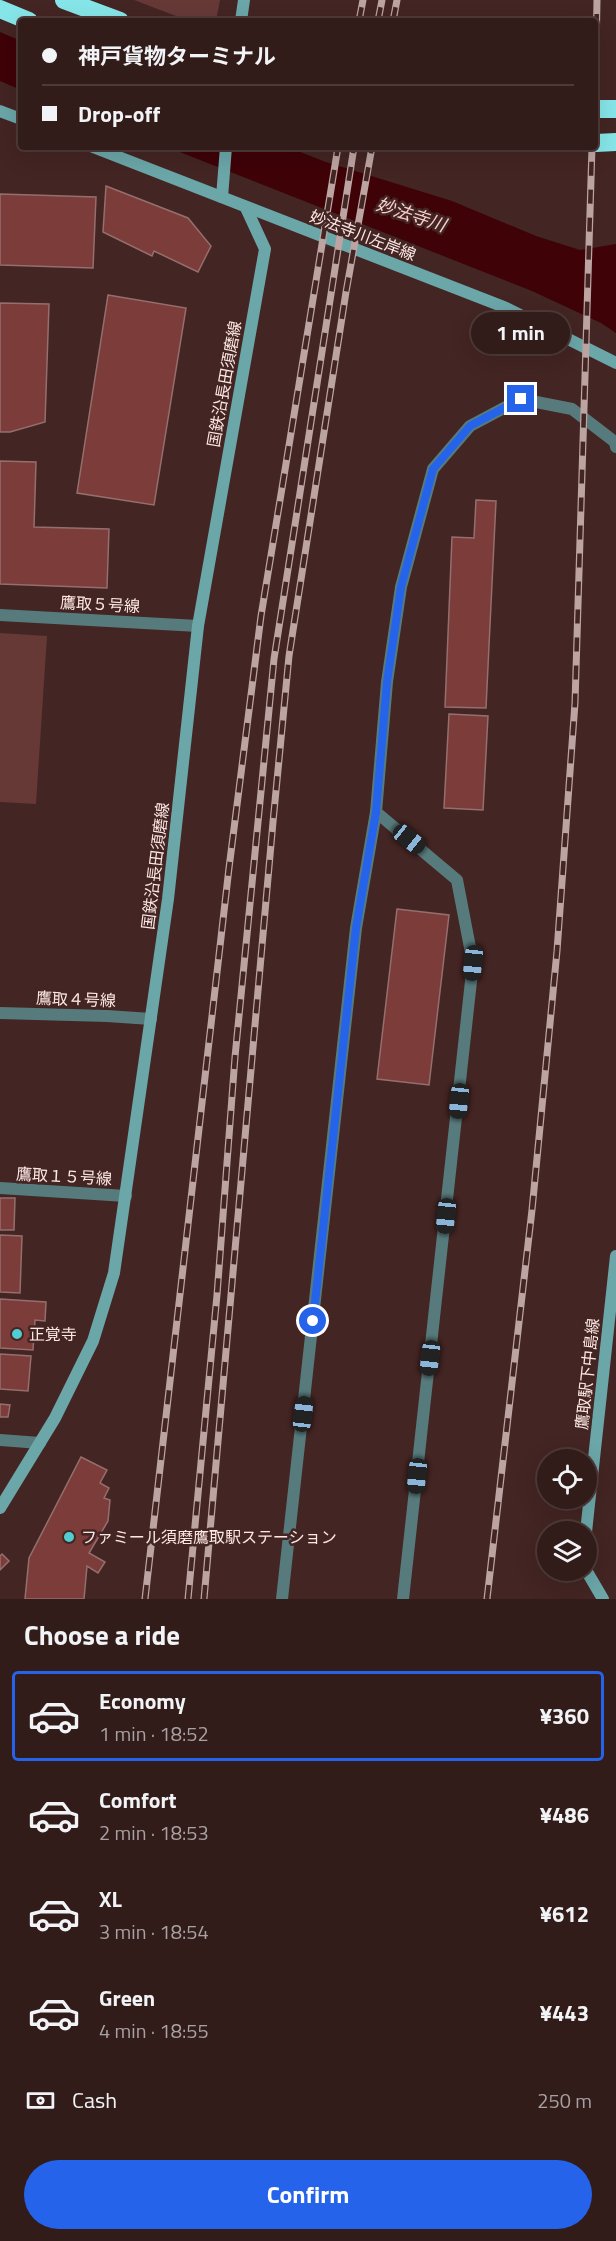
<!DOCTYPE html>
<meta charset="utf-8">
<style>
:root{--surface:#321c1a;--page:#3a2523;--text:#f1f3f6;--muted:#a8a1a2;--line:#4d3a39;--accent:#2563eb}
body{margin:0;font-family:"Titillium Web","Noto Sans JP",sans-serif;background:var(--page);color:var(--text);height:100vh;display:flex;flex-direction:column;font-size:22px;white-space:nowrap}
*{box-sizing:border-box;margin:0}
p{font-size:20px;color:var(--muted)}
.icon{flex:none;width:33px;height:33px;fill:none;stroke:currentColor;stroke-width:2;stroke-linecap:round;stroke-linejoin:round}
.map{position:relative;height:1599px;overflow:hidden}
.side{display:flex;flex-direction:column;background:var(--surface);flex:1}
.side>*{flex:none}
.guide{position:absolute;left:18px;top:18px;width:580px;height:132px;border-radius:6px;box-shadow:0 6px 24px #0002,0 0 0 2px var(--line);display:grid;align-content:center;height:132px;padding:0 24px;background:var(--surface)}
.controls{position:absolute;left:537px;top:1449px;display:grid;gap:12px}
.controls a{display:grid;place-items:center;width:60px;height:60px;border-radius:50%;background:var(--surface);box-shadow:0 6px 24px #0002,0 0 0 2px var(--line);font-size:30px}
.end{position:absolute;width:27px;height:27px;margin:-14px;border:8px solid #2563eb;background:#fff;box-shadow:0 0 0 3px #fff}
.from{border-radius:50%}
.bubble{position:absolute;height:42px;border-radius:21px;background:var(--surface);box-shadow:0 6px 24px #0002,0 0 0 2px var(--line);font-size:20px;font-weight:700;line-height:42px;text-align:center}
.car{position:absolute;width:18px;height:36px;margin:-18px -9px;border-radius:8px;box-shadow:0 0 4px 2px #0007;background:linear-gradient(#222 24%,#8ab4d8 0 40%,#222 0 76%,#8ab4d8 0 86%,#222 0)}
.guide b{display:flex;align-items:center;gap:21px;height:57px;font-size:22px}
.guide b+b{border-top:2px solid var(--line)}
.guide i{width:15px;height:15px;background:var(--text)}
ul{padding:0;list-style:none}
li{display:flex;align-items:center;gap:18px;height:90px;margin:0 12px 9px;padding:0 12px;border:3px solid transparent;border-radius:6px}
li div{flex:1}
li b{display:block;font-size:22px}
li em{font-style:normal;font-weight:700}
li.on{border-color:var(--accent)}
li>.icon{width:54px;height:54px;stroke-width:1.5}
h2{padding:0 24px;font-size:27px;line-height:72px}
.pay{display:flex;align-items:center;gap:15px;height:66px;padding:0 24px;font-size:22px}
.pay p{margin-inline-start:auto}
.button{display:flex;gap:12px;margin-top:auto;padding:12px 24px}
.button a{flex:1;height:69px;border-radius:36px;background:var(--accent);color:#fff;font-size:24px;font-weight:700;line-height:69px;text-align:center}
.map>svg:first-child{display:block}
.green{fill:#663937}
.water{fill:#3e0207}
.building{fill:#7c3c3a;stroke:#946f6d;stroke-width:1.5}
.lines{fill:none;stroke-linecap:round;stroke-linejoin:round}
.lane{stroke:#577b7c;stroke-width:12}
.street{stroke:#577b7c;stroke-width:12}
.secondary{stroke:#6ba6a8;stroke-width:12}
.highway{stroke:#86e5e8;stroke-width:18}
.rail-casing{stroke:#bca4a2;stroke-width:7}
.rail{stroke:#432523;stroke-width:4.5;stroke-dasharray:14;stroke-linecap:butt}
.route{stroke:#2563eb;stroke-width:8}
.poi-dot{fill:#52ccd1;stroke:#432523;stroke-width:2}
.labels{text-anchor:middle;stroke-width:5;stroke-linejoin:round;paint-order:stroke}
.street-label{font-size:16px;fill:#fce7e5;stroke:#432523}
.poi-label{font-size:16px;fill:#fce7e5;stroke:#432523;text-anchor:start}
.water-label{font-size:18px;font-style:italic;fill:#f9cfcc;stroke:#432523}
</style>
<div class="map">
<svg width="616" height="1599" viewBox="0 0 616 1599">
<rect width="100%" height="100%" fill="#432523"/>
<g class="green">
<polygon points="134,0 220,0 216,21 189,21"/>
<polygon points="0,633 47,636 36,804 0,802"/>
</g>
<g class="water">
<polygon points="0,32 21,41 21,90 0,81"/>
<polygon points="167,147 288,147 323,161 452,201 536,236 580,250 616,244 616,333 601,323 532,291"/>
</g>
<g class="building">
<polygon points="106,186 188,218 211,246 198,272 154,251 152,256 103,232"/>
<polygon points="0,194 96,197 93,268 0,265"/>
<polygon points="108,295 186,308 154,505 77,493"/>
<polygon points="0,303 49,304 45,422 10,432 0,432"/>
<polygon points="0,461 36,462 34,527 109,529 107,588 0,584"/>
<polygon points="476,500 496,501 486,708 445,707 452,537 474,538"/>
<polygon points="449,714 488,716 483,810 444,808"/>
<polygon points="397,909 449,915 429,1085 377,1079"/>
<polygon points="0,1198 15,1198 14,1230 0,1230"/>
<polygon points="0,1235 22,1236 20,1293 0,1292"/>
<polygon points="0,1299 46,1302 45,1321 35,1320 33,1350 0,1348"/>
<polygon points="0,1354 31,1356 28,1391 0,1389"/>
<polygon points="0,1404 10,1405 8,1417 0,1417"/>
<polygon points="81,1457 107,1470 100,1483 109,1488 104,1498 110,1500 108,1521 89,1553 105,1562 98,1573 87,1566 84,1599 25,1599 29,1558"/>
<polygon points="2,1554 9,1561 0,1570 0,1556"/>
</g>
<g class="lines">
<g class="lane">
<polyline points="376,812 457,880 473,963 403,1599"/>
<polyline points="282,1599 356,928 376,812 387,682 401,587 433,469 470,426 521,399 572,409 615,442 616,447"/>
</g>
<g class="street">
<polyline points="0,615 198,626"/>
<polyline points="0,1013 107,1016 151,1019"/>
<polyline points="0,1188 126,1196"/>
<polyline points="0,1440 40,1443"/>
</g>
<g class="secondary">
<polyline points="241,21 244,0"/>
<polyline points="0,111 21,119"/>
<polyline points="93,147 504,307 616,363"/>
<polyline points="222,197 226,147"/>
<polyline points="0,1508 55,1418 93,1341 114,1273 168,899 198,626 265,249 246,208"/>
<polyline points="586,1532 616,1256"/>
<polyline points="586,1570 603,1599"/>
</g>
<g class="highway">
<polyline points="64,0 120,21"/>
<polyline points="0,9 29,21"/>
<polyline points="596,109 616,109"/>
<polyline points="596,143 616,142"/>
</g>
<g class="rail-casing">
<g id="rail">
<polyline points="359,21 363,0"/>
<polyline points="378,21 382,0"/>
<polyline points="393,21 397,0"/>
<polyline points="596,56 597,0"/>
<polyline points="145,1599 229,868 261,616 338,147"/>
<polyline points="188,1599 217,1295 235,1057 274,659 354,147"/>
<polyline points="204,1599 273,822 289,656 346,292 372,147"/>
<polyline points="487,1599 532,1210 557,951 575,703 592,147"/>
</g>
</g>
<use href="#rail" class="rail"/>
</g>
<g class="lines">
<polyline class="route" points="313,1321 356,928 376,812 387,682 401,587 433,469 470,426 521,399"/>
</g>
<g class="poi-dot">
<circle cx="17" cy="1334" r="6"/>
<circle cx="69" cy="1537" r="6"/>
</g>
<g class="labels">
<g class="street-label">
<text transform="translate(363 235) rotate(21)" y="6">妙法寺川左岸線</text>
<text transform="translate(224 384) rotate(-80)" y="6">国鉄沿長田須磨線</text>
<text transform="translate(100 604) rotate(3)" y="6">鷹取５号線</text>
<text transform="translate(155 866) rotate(-83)" y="6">国鉄沿長田須磨線</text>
<text transform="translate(76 999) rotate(2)" y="6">鷹取４号線</text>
<text transform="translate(64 1176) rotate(3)" y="6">鷹取１５号線</text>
<text transform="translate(587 1374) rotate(-84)" y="6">鷹取駅下中島線</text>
</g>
<g class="poi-label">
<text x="29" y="1340">正覚寺</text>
<text x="81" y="1543">ファミール須磨鷹取駅ステーション</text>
</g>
<g class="water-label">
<text transform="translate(411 215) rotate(18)" y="6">妙法寺川</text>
</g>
</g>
</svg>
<div class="controls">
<a><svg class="icon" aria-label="locate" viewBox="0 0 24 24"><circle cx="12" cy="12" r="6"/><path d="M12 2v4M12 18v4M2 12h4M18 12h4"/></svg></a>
<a><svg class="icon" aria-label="layers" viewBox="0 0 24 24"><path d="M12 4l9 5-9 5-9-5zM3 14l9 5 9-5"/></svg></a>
</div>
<i class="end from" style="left:313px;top:1321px"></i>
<i class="end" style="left:521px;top:399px"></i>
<div class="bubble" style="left:471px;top:312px;width:99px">1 min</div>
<i class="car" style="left:409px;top:839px;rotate:129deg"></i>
<i class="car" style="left:473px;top:963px;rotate:186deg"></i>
<i class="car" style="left:459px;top:1101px;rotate:186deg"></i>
<i class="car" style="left:446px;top:1216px;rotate:186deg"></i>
<i class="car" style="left:430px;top:1358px;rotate:187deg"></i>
<i class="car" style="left:303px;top:1414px;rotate:7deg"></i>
<i class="car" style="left:417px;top:1476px;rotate:186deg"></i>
<div class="guide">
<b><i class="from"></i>神戸貨物ターミナル</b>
<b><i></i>Drop-off</b>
</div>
</div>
<section class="side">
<h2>Choose a ride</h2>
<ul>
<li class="on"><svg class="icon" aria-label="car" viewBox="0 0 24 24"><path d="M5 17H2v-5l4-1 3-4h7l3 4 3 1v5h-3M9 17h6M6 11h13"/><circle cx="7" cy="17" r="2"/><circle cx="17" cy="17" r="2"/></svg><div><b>Economy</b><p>1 min · 18:52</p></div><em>¥360</em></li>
<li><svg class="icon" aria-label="car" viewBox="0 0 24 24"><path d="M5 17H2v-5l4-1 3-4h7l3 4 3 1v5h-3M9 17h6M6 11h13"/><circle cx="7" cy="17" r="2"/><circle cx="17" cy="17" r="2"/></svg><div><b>Comfort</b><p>2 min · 18:53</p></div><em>¥486</em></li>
<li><svg class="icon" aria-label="car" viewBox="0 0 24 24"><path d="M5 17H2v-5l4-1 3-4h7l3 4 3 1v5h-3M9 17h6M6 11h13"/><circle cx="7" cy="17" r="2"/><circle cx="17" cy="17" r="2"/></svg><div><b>XL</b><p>3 min · 18:54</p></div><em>¥612</em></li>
<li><svg class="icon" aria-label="car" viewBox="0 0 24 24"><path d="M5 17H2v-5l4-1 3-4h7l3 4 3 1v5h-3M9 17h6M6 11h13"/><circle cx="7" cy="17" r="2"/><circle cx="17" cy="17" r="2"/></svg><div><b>Green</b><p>4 min · 18:55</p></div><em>¥443</em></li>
</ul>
<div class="pay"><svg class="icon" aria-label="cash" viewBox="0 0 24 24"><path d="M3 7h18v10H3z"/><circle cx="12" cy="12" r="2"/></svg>Cash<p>250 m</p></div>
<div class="button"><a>Confirm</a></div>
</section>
